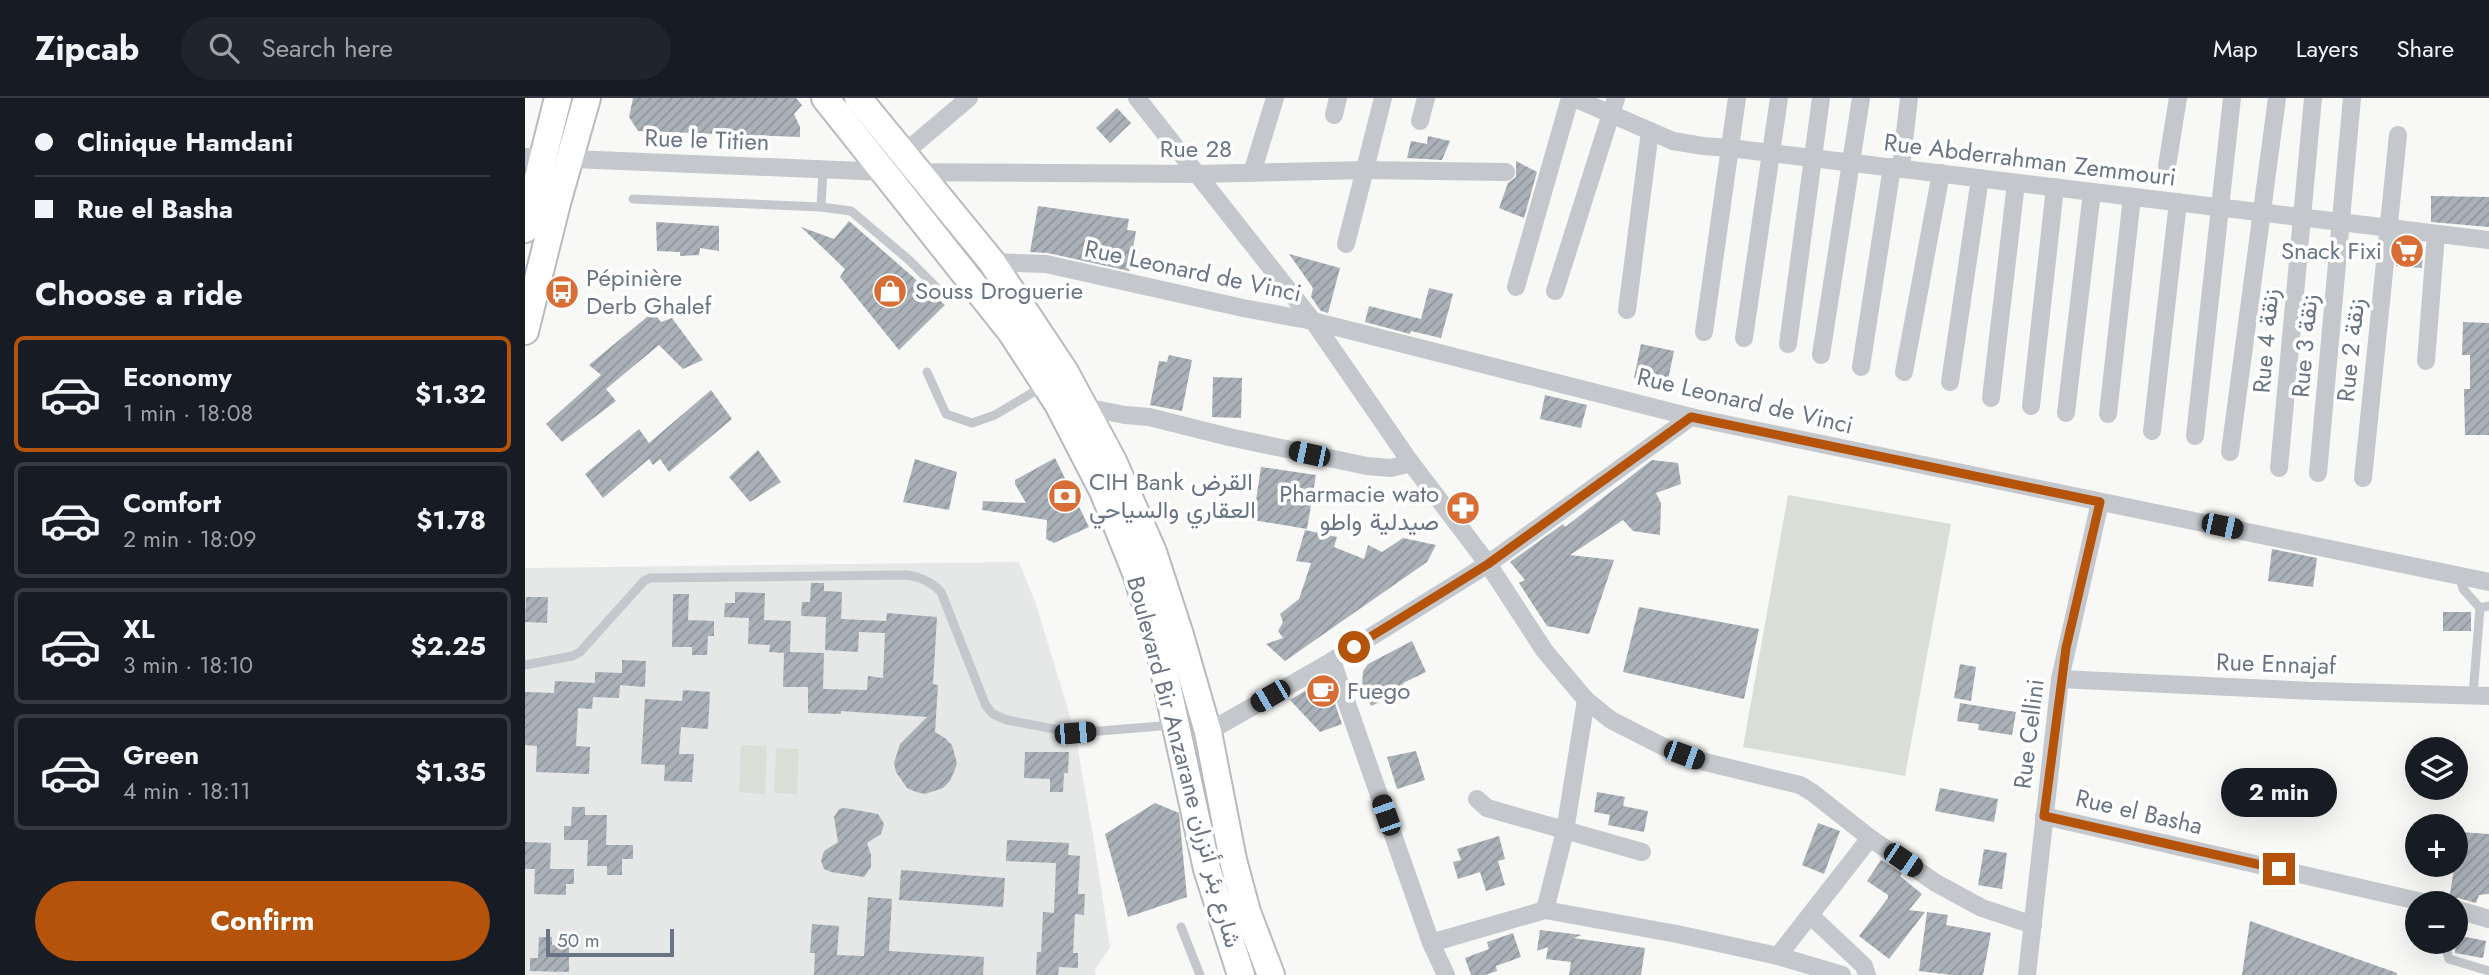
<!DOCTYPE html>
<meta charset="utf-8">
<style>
:root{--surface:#171b24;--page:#20242c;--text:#f1f3f6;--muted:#9ea1a6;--line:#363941;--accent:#b45309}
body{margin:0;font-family:Jost,Vazirmatn,sans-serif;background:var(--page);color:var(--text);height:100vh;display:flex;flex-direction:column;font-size:26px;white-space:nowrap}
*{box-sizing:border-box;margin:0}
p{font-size:23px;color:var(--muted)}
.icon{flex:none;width:38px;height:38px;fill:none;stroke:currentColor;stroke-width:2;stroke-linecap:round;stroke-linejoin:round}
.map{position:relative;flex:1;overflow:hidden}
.side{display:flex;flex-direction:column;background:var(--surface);width:525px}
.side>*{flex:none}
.top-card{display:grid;align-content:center;height:154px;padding:0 35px;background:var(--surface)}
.controls{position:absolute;left:1880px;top:639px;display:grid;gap:14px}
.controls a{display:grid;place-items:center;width:63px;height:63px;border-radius:50%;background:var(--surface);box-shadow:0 7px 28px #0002;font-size:35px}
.scale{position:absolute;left:21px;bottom:18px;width:128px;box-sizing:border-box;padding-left:7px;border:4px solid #697585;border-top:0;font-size:19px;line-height:24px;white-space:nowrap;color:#697585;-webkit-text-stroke:5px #fff;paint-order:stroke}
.end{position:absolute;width:32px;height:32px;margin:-16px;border:9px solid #b45309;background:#fff;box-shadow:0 0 0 4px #fff}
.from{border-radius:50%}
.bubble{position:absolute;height:49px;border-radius:24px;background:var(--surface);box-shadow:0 7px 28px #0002;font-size:23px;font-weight:700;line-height:49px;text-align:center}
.car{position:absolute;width:21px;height:42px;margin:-21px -10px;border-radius:9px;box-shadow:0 0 5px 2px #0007;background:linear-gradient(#222 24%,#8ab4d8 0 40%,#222 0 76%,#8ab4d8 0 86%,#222 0)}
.top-card b{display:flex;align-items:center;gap:24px;height:66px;font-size:26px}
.top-card b+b{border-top:2px solid var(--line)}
.top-card i{width:18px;height:18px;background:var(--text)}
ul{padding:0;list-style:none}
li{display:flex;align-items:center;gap:21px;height:116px;margin:0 14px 10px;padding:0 21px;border:4px solid var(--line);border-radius:10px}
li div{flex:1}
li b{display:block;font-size:26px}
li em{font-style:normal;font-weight:700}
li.current{border-color:var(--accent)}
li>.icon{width:63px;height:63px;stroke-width:1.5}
h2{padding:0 35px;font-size:32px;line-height:84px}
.primary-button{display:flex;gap:14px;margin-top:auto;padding:14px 35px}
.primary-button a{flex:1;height:80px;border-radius:42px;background:var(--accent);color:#fff;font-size:28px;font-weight:700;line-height:80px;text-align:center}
header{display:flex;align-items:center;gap:42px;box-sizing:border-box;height:98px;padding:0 35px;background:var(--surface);border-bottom:2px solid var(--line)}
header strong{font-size:33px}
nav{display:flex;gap:38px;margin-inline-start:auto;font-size:24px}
.search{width:490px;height:63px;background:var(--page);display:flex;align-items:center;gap:18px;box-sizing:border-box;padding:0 24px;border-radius:38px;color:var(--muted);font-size:26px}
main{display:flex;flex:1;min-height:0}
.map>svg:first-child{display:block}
.built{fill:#e6e7e7}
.park{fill:#d9dfd7}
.building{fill:url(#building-hatch)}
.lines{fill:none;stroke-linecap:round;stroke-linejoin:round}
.secondary-casing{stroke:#b7babf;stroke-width:30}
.lane{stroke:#c4c7cb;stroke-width:9}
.street{stroke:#c4c7cb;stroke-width:18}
.secondary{stroke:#fff;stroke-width:26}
.route{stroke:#b45309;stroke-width:9}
.labels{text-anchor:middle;stroke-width:7;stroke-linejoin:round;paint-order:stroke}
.street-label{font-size:24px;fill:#697585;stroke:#fff}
.poi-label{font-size:24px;fill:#697585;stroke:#fff;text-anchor:start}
</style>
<header>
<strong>Zipcab</strong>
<div class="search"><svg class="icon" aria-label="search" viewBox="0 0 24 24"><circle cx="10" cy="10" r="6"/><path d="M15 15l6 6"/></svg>Search here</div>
<nav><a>Map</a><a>Layers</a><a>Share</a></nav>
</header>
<main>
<section class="side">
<div class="top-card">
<b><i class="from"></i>Clinique Hamdani</b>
<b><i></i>Rue el Basha</b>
</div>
<h2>Choose a ride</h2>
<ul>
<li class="current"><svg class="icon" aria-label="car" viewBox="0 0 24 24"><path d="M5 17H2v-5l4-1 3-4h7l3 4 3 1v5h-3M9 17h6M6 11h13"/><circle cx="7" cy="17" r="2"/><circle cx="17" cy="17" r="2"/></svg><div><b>Economy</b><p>1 min · 18:08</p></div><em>$1.32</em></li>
<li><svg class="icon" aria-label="car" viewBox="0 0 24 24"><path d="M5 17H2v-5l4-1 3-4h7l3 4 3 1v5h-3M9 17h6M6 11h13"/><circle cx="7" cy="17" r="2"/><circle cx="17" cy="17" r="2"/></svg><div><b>Comfort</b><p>2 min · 18:09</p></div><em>$1.78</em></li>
<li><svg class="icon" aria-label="car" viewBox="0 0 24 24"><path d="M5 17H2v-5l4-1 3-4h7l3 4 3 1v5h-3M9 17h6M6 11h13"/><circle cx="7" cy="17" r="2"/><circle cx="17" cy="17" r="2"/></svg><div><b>XL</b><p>3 min · 18:10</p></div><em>$2.25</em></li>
<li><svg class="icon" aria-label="car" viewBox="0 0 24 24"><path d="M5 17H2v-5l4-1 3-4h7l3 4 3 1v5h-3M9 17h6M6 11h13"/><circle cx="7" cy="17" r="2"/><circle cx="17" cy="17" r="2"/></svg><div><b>Green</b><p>4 min · 18:11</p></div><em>$1.35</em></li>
</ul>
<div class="primary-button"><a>Confirm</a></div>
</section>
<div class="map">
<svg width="1964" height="877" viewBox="0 0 1964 877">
<defs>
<pattern id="building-hatch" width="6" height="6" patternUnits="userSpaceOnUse" patternTransform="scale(1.75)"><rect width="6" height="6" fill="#abb1b8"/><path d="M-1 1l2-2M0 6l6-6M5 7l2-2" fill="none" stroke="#8f959b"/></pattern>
</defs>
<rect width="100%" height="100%" fill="#f8f8f6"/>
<polygon class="built" points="494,464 511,506 550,635 569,743 585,849 570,872 570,877 0,877 0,470"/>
<g class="park">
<polygon points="1263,397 1426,426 1380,678 1218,649"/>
<polygon points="216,647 242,648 240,696 214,694"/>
<polygon points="251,650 274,651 272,696 249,695"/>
</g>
<g class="building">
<polygon points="108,0 271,0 277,7 269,16 275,29 275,39 113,33 104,19"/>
<polygon points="592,10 606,25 585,45 571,30"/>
<polygon points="903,38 925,43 917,62 882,60 886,43 902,46"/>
<polygon points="991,63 1012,74 999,120 974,110 983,85 991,79"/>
<polygon points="1906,98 1964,99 1964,129 1906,124"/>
<polygon points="513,108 604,121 602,132 611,133 604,173 523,155 505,154"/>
<polygon points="324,123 420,207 374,252 315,179 320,171 276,129 309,141"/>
<polygon points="131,124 194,128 194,153 175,150 174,157 155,158 155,154 132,153"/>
<polygon points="1873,148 1898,149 1897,170 1871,168"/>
<polygon points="764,156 815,170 803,215 796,213 786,199 788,190"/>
<polygon points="904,190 928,196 916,240 886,233 885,236 840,224 844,208 896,221"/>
<polygon points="128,214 136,224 147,220 178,262 158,271 134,247 81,291 91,303 37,344 21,326 76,277 64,267"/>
<polygon points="1938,224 1964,225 1964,337 1940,337 1939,291 1945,291 1945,257 1937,257"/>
<polygon points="1116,246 1149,253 1142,287 1109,280"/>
<polygon points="644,257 667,262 657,313 625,307 634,263 642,264"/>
<polygon points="688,279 717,280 716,320 687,319"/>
<polygon points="186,292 207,321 144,374 135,361 128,367 124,361 78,400 60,376 114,331 124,345"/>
<polygon points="1020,297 1062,307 1056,330 1015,321"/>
<polygon points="233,352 256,384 225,404 204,379"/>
<polygon points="530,360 564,429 529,445 521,441 522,422 457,412 458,403 501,405 490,386 490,382"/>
<polygon points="390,361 432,374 424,412 378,404"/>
<polygon points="1127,362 1153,365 1156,386 1131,395 1136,405 1135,437 1108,433 1098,422 1045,457 1089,462 1064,536 1022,528 994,485 1000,482 985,464 1038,426 1040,429"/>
<polygon points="736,369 791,377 782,431 728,422"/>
<polygon points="780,432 812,439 809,449 839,461 843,447 857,454 878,440 911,447 902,464 760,563 741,546 758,540 753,533 758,524 755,516 774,501 786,465 771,463"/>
<polygon points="1747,451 1792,460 1788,489 1743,483"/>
<polygon points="286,485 299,485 299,493 317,494 316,521 361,523 362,515 412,519 408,586 413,587 410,634 420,640 427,647 432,666 425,683 418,690 400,696 391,694 382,690 371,674 369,665 375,646 402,619 316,613 316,616 283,615 283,589 258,589 259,555 244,554 245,547 223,546 224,520 199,519 200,505 210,505 210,494 240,495 239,522 266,523 265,554 299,555 298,591 342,592 343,578 358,580 360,535 334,534 333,554 300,552 301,519 276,518 277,504 285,504"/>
<polygon points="148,496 164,496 163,522 189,523 189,538 183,538 182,557 167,557 167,549 147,549"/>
<polygon points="1,499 23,499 22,525 0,524"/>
<polygon points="1114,509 1234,531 1219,601 1098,574"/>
<rect x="1918" y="514" width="28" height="19"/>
<polygon points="887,543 901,574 878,585 882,592 846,608 837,588 838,573 843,566"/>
<polygon points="97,562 121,563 120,589 95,587 94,600 68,599 67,611 53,610 51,648 65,649 64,676 11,674 12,648 0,647 0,594 29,595 30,583 70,585 70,574 97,575"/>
<polygon points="1435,566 1451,569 1446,603 1429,600"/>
<polygon points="801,580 817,626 795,634 765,602"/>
<polygon points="158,592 185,594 183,631 156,629 154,656 169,656 167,684 139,683 140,667 116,666 120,601 157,603"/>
<polygon points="1435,605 1491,614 1487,637 1453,632 1454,626 1432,623"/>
<polygon points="891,653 900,682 872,691 862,659"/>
<polygon points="500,654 544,654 543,675 539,675 538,694 525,694 525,681 499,680"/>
<polygon points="1415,690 1473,701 1469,724 1410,713"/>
<polygon points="1072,694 1100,699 1098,708 1123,713 1119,734 1083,727 1085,717 1069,714"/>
<polygon points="630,705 654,715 662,799 603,819 580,736"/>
<polygon points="47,709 60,709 60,717 82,717 81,747 108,747 108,761 97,761 97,777 82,777 82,768 62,768 63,742 39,742 39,728 46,728"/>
<polygon points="320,710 353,716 359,726 356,736 342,745 346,757 346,769 339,779 306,774 299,771 296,763 299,753 313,744 309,719 314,711"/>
<polygon points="1293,725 1315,733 1299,776 1277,767"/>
<polygon points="1935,734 1964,736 1964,796 1954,797 1951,805 1933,800 1924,802"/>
<polygon points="974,738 980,761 973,763 980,787 961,793 955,774 933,781 928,764 936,762 932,751"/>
<polygon points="482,742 544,745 543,757 555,758 553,796 560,796 559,817 550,816 548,855 553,855 553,870 534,869 533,877 511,877 512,854 516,854 518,814 529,815 531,765 481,763"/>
<polygon points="0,744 26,745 25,771 49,771 49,786 41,786 41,797 9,796 10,771 0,771"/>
<polygon points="1459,751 1482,755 1477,791 1453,787"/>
<polygon points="1356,762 1377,775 1375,778 1397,796 1384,812 1400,814 1364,861 1334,838 1363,800 1363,797 1342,783"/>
<polygon points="376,772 480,780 478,809 374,802"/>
<polygon points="343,799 367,801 364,853 459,859 458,877 289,877 290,855 285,855 287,826 314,828 312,857 339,858"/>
<polygon points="1402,814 1423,817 1421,827 1466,835 1458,877 1427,877 1394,873"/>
<polygon points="1725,823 1872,875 1872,877 1717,877"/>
<polygon points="1015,832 1057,837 1048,840 1120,850 1116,877 1044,877 1046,864 1021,861 1023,849 1012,853"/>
<polygon points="988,835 996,859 971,868 972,873 960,877 946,877 940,860 964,851 962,844"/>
<polygon points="1931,837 1961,843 1958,860 1930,855"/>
<polygon points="14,839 27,839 27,847 44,847 44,874 5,873 5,860 13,860"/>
</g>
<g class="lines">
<g class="secondary-casing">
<g id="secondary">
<polyline points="300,0 486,234 533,306 578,393 611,475 633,545 682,771 716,877"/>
<polyline points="333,0 467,164 540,274 588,363 628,454 655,537 683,634 708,762 722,814 746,877"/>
<polyline points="0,131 33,0"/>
<polyline points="0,233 32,105 62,0"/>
</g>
</g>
<g class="lane">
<polyline points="108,101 296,109 326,113 384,162 411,189"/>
<polyline points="296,109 298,72"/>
<polyline points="402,274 421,316 447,325 470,317 517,289"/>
<polyline points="1935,478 1938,491 1955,510"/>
<path d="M0,567L47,558L55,554L119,483L125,480L382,477C395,479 407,484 416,494L461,608L468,616L482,622L550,635L648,627"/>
<polyline points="1948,597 1955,510 1964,508"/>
<polyline points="656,829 675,877"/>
<polyline points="1924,844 1922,854 1924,861 1964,873"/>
</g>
<g class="street">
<polyline points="612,0 788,223 886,365 963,466 1019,552 1061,602 1086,622 1139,649 1180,664 1275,687 1288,695 1345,740 1411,785 1457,810 1508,827"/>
<polyline points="1049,0 1148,43 1178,48 1205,50 1964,142"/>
<polyline points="809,17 813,0"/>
<polyline points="895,23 901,0"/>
<polyline points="378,56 444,0"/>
<polyline points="0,59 361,74 674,76 840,72 981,74"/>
<polyline points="1642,68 1653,0"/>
<polyline points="1376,70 1384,0"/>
<polyline points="727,75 750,0"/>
<polyline points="821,146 858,0"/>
<polyline points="467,164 521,166 718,210 788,223 1166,319 1964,484"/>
<polyline points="991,189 1045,0"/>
<polyline points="1030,193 1091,0"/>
<polyline points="1102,212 1125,33"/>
<polyline points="1179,234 1212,0"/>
<polyline points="1219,240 1254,0"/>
<polyline points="1263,246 1296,0"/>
<polyline points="1296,257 1336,0"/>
<polyline points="1901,263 1911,136"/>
<polyline points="1336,269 1367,69"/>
<polyline points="1379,274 1416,75"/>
<polyline points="1425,284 1455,80"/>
<polyline points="1466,300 1491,85"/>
<polyline points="554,308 600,317 624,319 704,339 842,368 866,370 886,365"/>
<polyline points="1506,308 1530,89"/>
<polyline points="1541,315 1567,94"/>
<polyline points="1583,316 1607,99"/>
<polyline points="1627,333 1653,104"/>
<polyline points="1670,338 1707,0"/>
<polyline points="1705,354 1752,0"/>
<polyline points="1754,370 1788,0"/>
<polyline points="1793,375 1827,0"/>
<polyline points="1838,380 1873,37"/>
<polyline points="807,563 906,845 921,877"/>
<polyline points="1535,581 1790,593 1964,598"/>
<polyline points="683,634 807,563 963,466 1166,319"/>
<polyline points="952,701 962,710 1117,754"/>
<polyline points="1519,718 1902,805"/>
<polyline points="1930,811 1964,821"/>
<polyline points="1020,812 1040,733 1061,602"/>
<polyline points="1285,817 1339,868 1342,877"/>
<polyline points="906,845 1020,812 1152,836 1253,858 1317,877"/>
<polyline points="1253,858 1345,740"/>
<polyline points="1502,877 1535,581 1575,404"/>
</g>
<use href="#secondary" class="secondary"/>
</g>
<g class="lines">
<polyline class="route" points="829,549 963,466 1166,319 1575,404 1541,550 1519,718 1754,771"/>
</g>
<defs>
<g id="supermarket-disc" transform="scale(1.75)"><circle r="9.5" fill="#d86e36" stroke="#fff"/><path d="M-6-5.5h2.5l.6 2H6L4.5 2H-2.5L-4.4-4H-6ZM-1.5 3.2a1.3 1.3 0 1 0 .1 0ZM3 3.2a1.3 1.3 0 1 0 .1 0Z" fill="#fff"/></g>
<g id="shop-disc" transform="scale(1.75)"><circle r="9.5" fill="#d86e36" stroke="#fff"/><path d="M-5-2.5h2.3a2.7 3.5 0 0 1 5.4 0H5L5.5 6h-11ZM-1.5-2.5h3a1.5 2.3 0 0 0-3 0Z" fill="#fff"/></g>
<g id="bus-disc" transform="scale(1.75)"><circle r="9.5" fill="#d86e36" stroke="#fff"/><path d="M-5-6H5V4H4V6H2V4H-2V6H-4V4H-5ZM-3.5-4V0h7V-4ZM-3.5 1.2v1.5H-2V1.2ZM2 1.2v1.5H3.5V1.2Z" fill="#fff"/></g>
<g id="bank-disc" transform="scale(1.75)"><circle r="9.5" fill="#d86e36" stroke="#fff"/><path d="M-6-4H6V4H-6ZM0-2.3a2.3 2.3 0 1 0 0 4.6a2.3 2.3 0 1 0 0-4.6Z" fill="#fff"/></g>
<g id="pharmacy-disc" transform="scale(1.75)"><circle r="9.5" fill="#d86e36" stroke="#fff"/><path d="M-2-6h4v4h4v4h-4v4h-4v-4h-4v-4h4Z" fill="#fff"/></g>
<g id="cafe-disc" transform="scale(1.75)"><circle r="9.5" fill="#d86e36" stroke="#fff"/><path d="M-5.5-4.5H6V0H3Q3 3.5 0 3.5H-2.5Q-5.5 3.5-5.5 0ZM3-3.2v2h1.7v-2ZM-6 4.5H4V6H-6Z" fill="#fff"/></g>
</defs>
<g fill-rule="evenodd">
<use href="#supermarket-disc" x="1882" y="153"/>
<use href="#shop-disc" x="365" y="193"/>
<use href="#bus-disc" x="37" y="194"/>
<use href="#bank-disc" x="540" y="398"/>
<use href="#pharmacy-disc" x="938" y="410"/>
<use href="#cafe-disc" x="798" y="593"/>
</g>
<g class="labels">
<g class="street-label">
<text transform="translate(182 42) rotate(2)" y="8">Rue le Titien</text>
<text x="671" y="59">Rue 28</text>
<text transform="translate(1505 62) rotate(7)" y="8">Rue Abderrahman Zemmouri</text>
<text transform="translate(668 173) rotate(12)" y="8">Rue Leonard de Vinci</text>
<text transform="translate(1741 243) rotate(-85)" y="8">Rue 4 زنقة</text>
<text transform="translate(1780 248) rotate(-85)" y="8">Rue 3 زنقة</text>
<text transform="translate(1826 252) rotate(-84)" y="8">Rue 2 زنقة</text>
<text transform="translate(1220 303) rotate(13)" y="8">Rue Leonard de Vinci</text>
<text transform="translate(1751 566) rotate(2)" y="8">Rue Ennajaf</text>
<text transform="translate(1504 636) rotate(-83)" y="8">Rue Cellini</text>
<text transform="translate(659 664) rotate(75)" y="8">Boulevard Bir Anzarane شارع بئر أنزران</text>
<text transform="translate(1614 714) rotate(13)" y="8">Rue el Basha</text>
</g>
<g class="poi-label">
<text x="1857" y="161" text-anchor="end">Snack Fixi</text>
<text x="61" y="188">Pépinière<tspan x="61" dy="28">Derb Ghalef</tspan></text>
<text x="390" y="201">Souss Droguerie</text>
<text x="564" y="392">CIH Bank القرض<tspan x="564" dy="28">العقاري والسياحي</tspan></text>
<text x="914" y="404" text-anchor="end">Pharmacie wato<tspan x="914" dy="28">صيدلية واطو</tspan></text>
<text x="822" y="601">Fuego</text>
</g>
</g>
</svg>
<div class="controls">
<a><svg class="icon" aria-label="layers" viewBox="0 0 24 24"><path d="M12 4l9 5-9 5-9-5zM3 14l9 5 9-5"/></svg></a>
<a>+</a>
<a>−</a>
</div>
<div class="scale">50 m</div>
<i class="end from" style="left:829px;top:549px"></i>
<i class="end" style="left:1754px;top:771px"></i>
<div class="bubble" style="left:1696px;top:670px;width:116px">2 min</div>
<i class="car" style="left:784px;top:356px;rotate:282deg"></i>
<i class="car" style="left:1697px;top:428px;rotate:102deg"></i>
<i class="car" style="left:745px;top:598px;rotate:240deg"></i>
<i class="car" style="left:550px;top:635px;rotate:85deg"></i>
<i class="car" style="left:1159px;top:657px;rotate:110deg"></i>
<i class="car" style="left:861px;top:717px;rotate:341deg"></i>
<i class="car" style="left:1378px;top:762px;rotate:124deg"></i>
</div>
</main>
